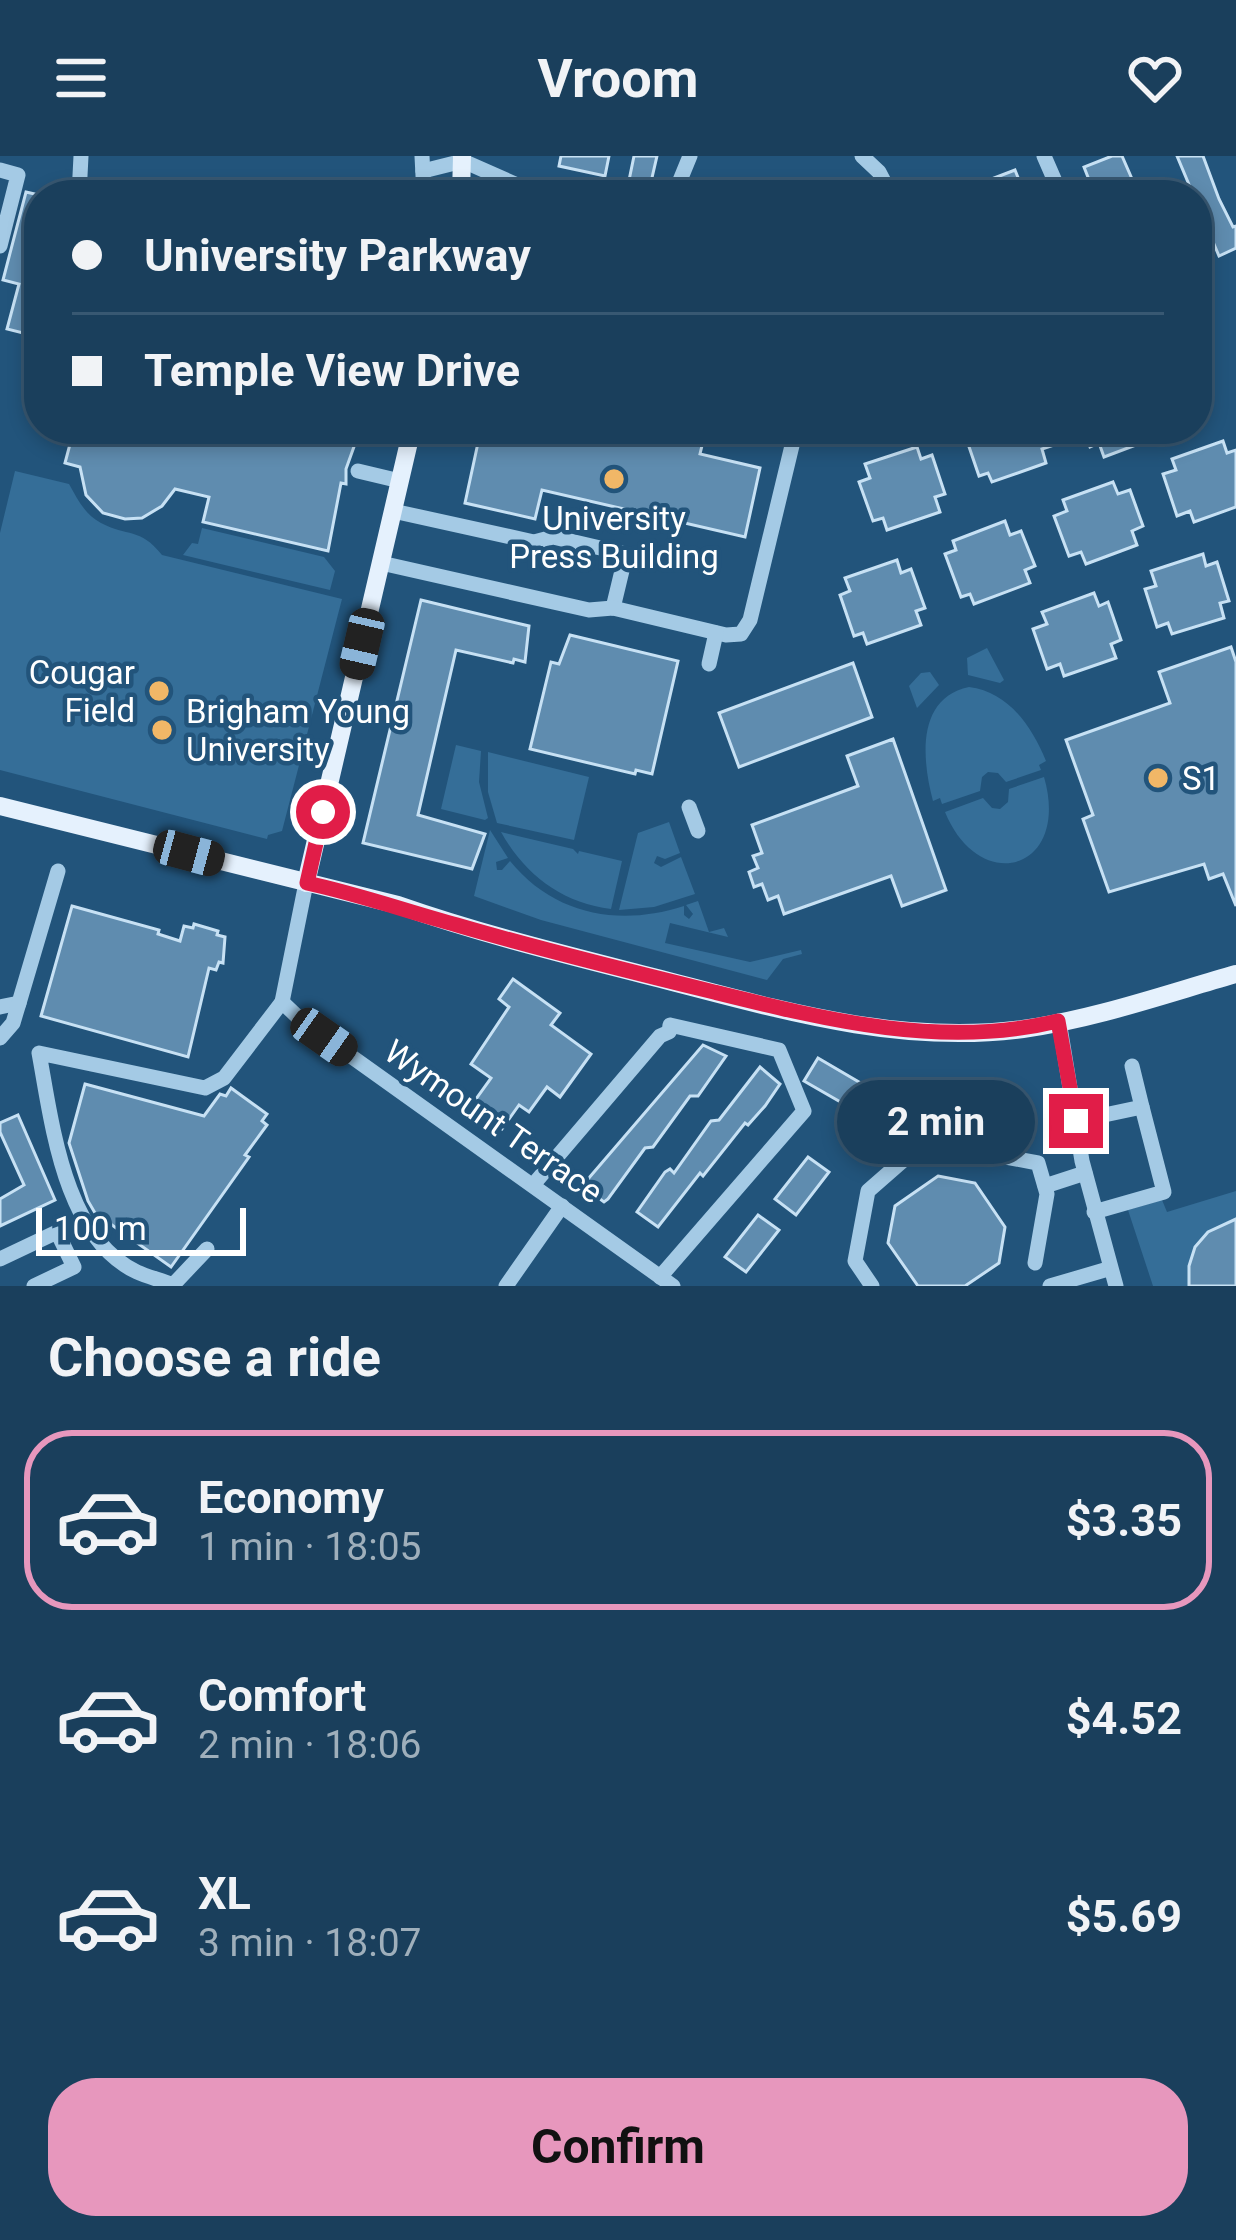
<!DOCTYPE html>
<meta charset="utf-8">
<style>
:root{--surface:#1a3f5c;--page:#274a65;--text:#f1f3f6;--muted:#9fafbb;--line:#385872;--accent:#e797bd}
body{margin:0;font-family:Roboto,sans-serif;background:var(--page);color:var(--text);height:100vh;display:flex;flex-direction:column;font-size:45px;white-space:nowrap}
*{box-sizing:border-box;margin:0}
p{font-size:39px;color:var(--muted)}
.icon{flex:none;width:66px;height:66px;fill:none;stroke:currentColor;stroke-width:2;stroke-linecap:round;stroke-linejoin:round}
.map{position:relative;height:1130px;overflow:hidden}
.side{display:flex;flex-direction:column;background:var(--surface);flex:1}
.side>*{flex:none}
.hud{position:absolute;left:24px;top:24px;width:1188px;height:264px;border-radius:48px;box-shadow:0 6px 18px #0003,0 0 0 3px var(--line);display:grid;align-content:center;height:264px;padding:0 48px;background:var(--surface)}
.scale{position:absolute;left:36px;bottom:30px;width:210px;box-sizing:border-box;padding-left:12px;border:6px solid #fff;border-top:0;font-size:33px;line-height:42px;white-space:nowrap;color:#fff;-webkit-text-stroke:9px #22547b;paint-order:stroke}
.end{position:absolute;width:54px;height:54px;margin:-27px;border:15px solid #e11d48;background:#fff;box-shadow:0 0 0 6px #fff}
.from{border-radius:50%}
.bubble{position:absolute;height:84px;border-radius:42px;background:var(--surface);box-shadow:0 6px 18px #0003,0 0 0 3px var(--line);font-size:39px;font-weight:700;line-height:84px;text-align:center}
.car{position:absolute;width:36px;height:72px;margin:-36px -18px;border-radius:15px;box-shadow:0 0 9px 3px #0007;background:linear-gradient(#222 24%,#8ab4d8 0 40%,#222 0 76%,#8ab4d8 0 86%,#222 0)}
.hud b{display:flex;align-items:center;gap:42px;height:114px;font-size:45px}
.hud b+b{border-top:3px solid var(--line)}
.hud i{width:30px;height:30px;background:var(--text)}
ul{padding:0;list-style:none}
li{display:flex;align-items:center;gap:36px;height:180px;margin:0 24px 18px;padding:0 24px;border:6px solid transparent;border-radius:48px}
li div{flex:1}
li b{display:block;font-size:45px}
li em{font-style:normal;font-weight:700}
li.current{border-color:var(--accent)}
li>.icon{width:108px;height:108px;stroke-width:1.5}
h2{padding:0 48px;font-size:54px;line-height:144px}
.action{display:flex;gap:24px;margin-top:auto;padding:24px 48px}
.action a{flex:1;height:138px;border-radius:48px;background:var(--accent);color:#111;font-size:48px;font-weight:700;line-height:138px;text-align:center}
header{display:flex;justify-content:space-between;align-items:center;height:156px;padding:0 48px;background:var(--surface);font-size:54px;font-weight:700}
.map>svg:first-child{display:block}
.green{fill:#356e98}
.building{fill:#5f8caf;stroke:#c7e1f4;stroke-width:3}
.lines{fill:none;stroke-linecap:round;stroke-linejoin:round}
.minor{stroke:#a4cae5;stroke-width:15}
.major{stroke:#e5f1fd;stroke-width:18}
.route{stroke:#e11d48;stroke-width:15}
.poi-dot{fill:#f1b767;stroke:#22547b;stroke-width:4.5}
.labels{text-anchor:middle;stroke-width:9;stroke-linejoin:round;paint-order:stroke}
.poi-label{font-size:33px;fill:#fff;stroke:#22547b;text-anchor:start}
.street-label{font-size:33px;fill:#fff;stroke:#22547b}
</style>
<header><svg class="icon" aria-label="menu" viewBox="0 0 24 24"><path d="M4 6h16M4 12h16M4 18h16"/></svg>Vroom<svg class="icon" aria-label="heart" viewBox="0 0 24 24"><path d="M12 20l-8-8c-3-5 5-10 8-4 3-6 11-1 8 4z"/></svg></header>
<div class="map">
<svg width="1236" height="1130" viewBox="0 0 1236 1130">
<rect width="100%" height="100%" fill="#22547b"/>
<g class="green">
<path d="M15,315L69,328C77,342 84,358 101,367C127,381 140,371 162,399L342,443L282,675L268,679L267,683L0,614V377Z"/>
<polygon points="202,372 324,401 335,415 330,434 183,399 192,387 198,388"/>
<polygon points="987,492 1004,524 1000,527 968,519 967,502"/>
<polygon points="930,516 939,529 917,552 909,530 921,517"/>
<path d="M969,531C1009,536 1032,571 1046,605L1039,609L1041,614L1006,626L998,617L988,616L982,621L980,635L942,648L940,642L933,645C922,604 916,542 969,531Z"/>
<polygon points="456,589 481,595 479,626 488,662 485,664 441,653"/>
<polygon points="488,596 589,621 574,684 497,667 488,636"/>
<path d="M1044,621C1071,714 980,741 945,656L983,642L992,652L1000,653L1008,646L1009,633Z"/>
<polygon points="669,666 680,697 665,703 657,700 654,707 661,711 681,701 695,738 654,751 619,754 638,677"/>
<path d="M490,674L508,702L496,706L497,714H502L510,705C554,759 619,771 684,750V759L689,763L693,758L686,749L698,745L709,776L724,772L728,781L670,767L665,787L750,806L801,794L802,798L783,803L767,824L541,764L474,740Z"/>
<path d="M501,676L573,693L578,698L579,695L622,705L611,753C562,747 525,719 501,676Z"/>
<polygon points="1236,1035 1236,1130 1153,1130 1128,1054 1162,1044 1167,1056"/>
</g>
<g class="building">
<polygon points="561,0 609,0 605,20 559,10"/>
<polygon points="634,0 657,0 648,39 626,39"/>
<polygon points="1112,0 1122,0 1139,39 1095,39 1084,11"/>
<polygon points="1177,0 1203,0 1219,43 1233,71 1236,70 1236,92 1219,100"/>
<polygon points="1015,14 1025,39 994,39 989,24"/>
<polygon points="26,36 39,39 39,133 35,132 23,177 7,173 19,128 3,124"/>
<polygon points="74,273 304,273 356,285 346,313 346,328 341,327 328,395 203,366 209,341 175,333 162,350 142,362 125,363 103,357 86,339 80,311 65,307"/>
<polygon points="481,273 706,273 700,298 760,312 745,381 542,334 535,363 465,347"/>
<polygon points="974,273 1045,273 1051,290 1042,293 1046,307 992,326 988,317 979,320 965,279 975,276"/>
<polygon points="1083,273 1176,273 1176,274 1104,301 1099,287 1090,291"/>
<polygon points="1223,285 1227,297 1236,294 1236,351 1194,366 1190,355 1177,360 1163,318 1176,314 1172,303"/>
<polygon points="917,291 921,303 932,299 945,338 935,341 940,356 887,374 883,362 873,365 859,326 870,322 865,308"/>
<polygon points="1113,326 1118,338 1130,334 1143,370 1132,375 1137,389 1086,408 1081,396 1069,400 1054,360 1067,355 1063,344"/>
<polygon points="1005,365 1010,379 1021,375 1035,410 1025,414 1030,427 974,448 970,438 961,441 945,398 956,394 953,385"/>
<polygon points="1203,398 1206,410 1217,406 1229,445 1220,447 1224,462 1172,478 1168,467 1157,471 1145,433 1156,430 1151,415"/>
<polygon points="897,404 901,417 911,413 925,452 916,455 921,469 867,488 863,477 854,480 840,439 850,435 845,422"/>
<polygon points="1094,437 1099,450 1108,446 1121,484 1111,488 1116,502 1064,520 1060,508 1047,513 1033,473 1047,468 1042,456"/>
<polygon points="421,444 529,470 525,506 514,503 513,507 456,494 418,659 485,678 472,713 363,687"/>
<polygon points="570,479 678,505 652,618 636,614 635,618 530,593 551,506 559,508"/>
<polygon points="1231,491 1236,506 1236,750 1223,718 1209,723 1204,708 1109,736 1083,663 1093,659 1066,584 1170,547 1159,516"/>
<polygon points="853,507 872,561 739,611 719,557"/>
<polygon points="893,583 946,734 902,750 891,720 784,758 778,740 768,744 762,728 754,731 749,716 758,712 753,700 762,697 752,669 858,630 847,600"/>
<polygon points="72,750 159,774 158,778 180,785 184,770 193,772 194,768 218,775 217,779 225,781 223,807 219,806 216,814 209,812 188,901 41,860"/>
<polygon points="513,823 560,857 551,869 591,898 560,941 547,931 529,956 519,949 502,973 471,950 491,922 471,908 509,851 499,843"/>
<polygon points="703,889 726,900 698,940 690,940 653,991 645,992 608,1043 604,1046 582,1030"/>
<polygon points="818,902 864,929 856,941 870,957 889,940 906,960 864,993 847,973 863,959 804,925"/>
<polygon points="760,911 780,928 765,950 748,969 745,967 703,1020 700,1017 658,1071 637,1056 665,1016 670,1013 674,1017 711,965 719,964"/>
<polygon points="85,928 204,960 220,938 226,940 231,932 267,958 262,965 267,969 245,999 249,1001 171,1111 95,1057 88,1045 69,987"/>
<polygon points="18,959 55,1044 0,1070 0,1043 24,1029 0,976 0,967"/>
<polygon points="808,1001 829,1016 796,1059 775,1043"/>
<polygon points="938,1020 975,1027 1005,1071 999,1107 965,1130 918,1130 888,1087 895,1050"/>
<polygon points="758,1059 779,1074 746,1116 725,1101"/>
<polygon points="1236,1063 1236,1130 1189,1130 1189,1110 1195,1091 1208,1076"/>
</g>
<g class="lines">
<g class="minor">
<polyline points="422,0 424,39"/>
<polyline points="862,0 879,16 891,39"/>
<polyline points="1044,0 1061,39"/>
<polyline points="0,14 18,19 0,90"/>
<polyline points="423,15 463,5 540,39"/>
<polyline points="79,39 81,0"/>
<polyline points="674,39 690,0"/>
<polyline points="358,315 400,325"/>
<polyline points="393,355 534,386 553,381 626,398 613,452"/>
<polyline points="381,407 589,454 613,452 726,479 741,478 750,464 796,273"/>
<polyline points="709,508 716,477"/>
<polyline points="689,651 698,675"/>
<polyline points="282,846 303,866 673,1130"/>
<polyline points="282,846 306,727"/>
<polyline points="0,851 19,847 58,715"/>
<polyline points="1059,865 1082,1005 1116,1130"/>
<polyline points="0,882 13,867 19,847"/>
<polyline points="1132,910 1142,951"/>
<polyline points="1076,965 1142,951 1164,1036 1094,1056"/>
<polyline points="533,1029 660,880 669,876 670,869 779,894 804,955 660,1121"/>
<polyline points="1045,1030 1085,1017"/>
<path d="M207,1093L173,1129C161,1124 148,1121 137,1116C64,1082 52,967 39,897L205,932L224,922L282,846"/>
<polyline points="0,1103 57,1076 74,1111 34,1130"/>
<polyline points="506,1130 562,1050"/>
<polyline points="872,1130 855,1105 868,1035 924,986 1038,1007 1047,1038 1035,1107"/>
<polyline points="1050,1130 1108,1113"/>
</g>
<g class="major">
<polyline points="461,39 462,0"/>
<path d="M0,650L398,749C481,778 567,799 653,821C774,852 897,890 1023,873C1095,863 1166,838 1236,818"/>
<polyline points="306,727 412,273"/>
</g>
</g>
<g class="lines">
<path class="route" d="M323,656L307,727C358,738 406,755 457,769C542,794 628,815 714,836C827,864 943,893 1058,865L1076,965"/>
</g>
<g class="poi-dot">
<circle cx="614" cy="323" r="12"/>
<circle cx="159" cy="535" r="12"/>
<circle cx="162" cy="574" r="12"/>
<circle cx="1158" cy="622" r="12"/>
</g>
<g class="labels">
<g class="poi-label">
<text x="614" y="374" text-anchor="middle">University<tspan x="614" dy="38">Press Building</tspan></text>
<text x="135" y="528" text-anchor="end">Cougar<tspan x="135" dy="38">Field</tspan></text>
<text x="186" y="567">Brigham Young<tspan x="186" dy="38">University</tspan></text>
<text x="1182" y="634">S1</text>
</g>
<g class="street-label">
<text transform="translate(494 965) rotate(35)" y="12">Wymount Terrace</text>
</g>
</g>
</svg>
<div class="scale">100 m</div>
<i class="end from" style="left:323px;top:656px"></i>
<i class="end" style="left:1076px;top:965px"></i>
<div class="bubble" style="left:837px;top:924px;width:198px">2 min</div>
<i class="car" style="left:362px;top:488px;rotate:193deg"></i>
<i class="car" style="left:189px;top:697px;rotate:105deg"></i>
<i class="car" style="left:324px;top:881px;rotate:125deg"></i>
<div class="hud">
<b><i class="from"></i>University Parkway</b>
<b><i></i>Temple View Drive</b>
</div>
</div>
<section class="side">
<h2>Choose a ride</h2>
<ul>
<li class="current"><svg class="icon" aria-label="car" viewBox="0 0 24 24"><path d="M5 17H2v-5l4-1 3-4h7l3 4 3 1v5h-3M9 17h6M6 11h13"/><circle cx="7" cy="17" r="2"/><circle cx="17" cy="17" r="2"/></svg><div><b>Economy</b><p>1 min · 18:05</p></div><em>$3.35</em></li>
<li><svg class="icon" aria-label="car" viewBox="0 0 24 24"><path d="M5 17H2v-5l4-1 3-4h7l3 4 3 1v5h-3M9 17h6M6 11h13"/><circle cx="7" cy="17" r="2"/><circle cx="17" cy="17" r="2"/></svg><div><b>Comfort</b><p>2 min · 18:06</p></div><em>$4.52</em></li>
<li><svg class="icon" aria-label="car" viewBox="0 0 24 24"><path d="M5 17H2v-5l4-1 3-4h7l3 4 3 1v5h-3M9 17h6M6 11h13"/><circle cx="7" cy="17" r="2"/><circle cx="17" cy="17" r="2"/></svg><div><b>XL</b><p>3 min · 18:07</p></div><em>$5.69</em></li>
</ul>
<div class="action"><a>Confirm</a></div>
</section>
